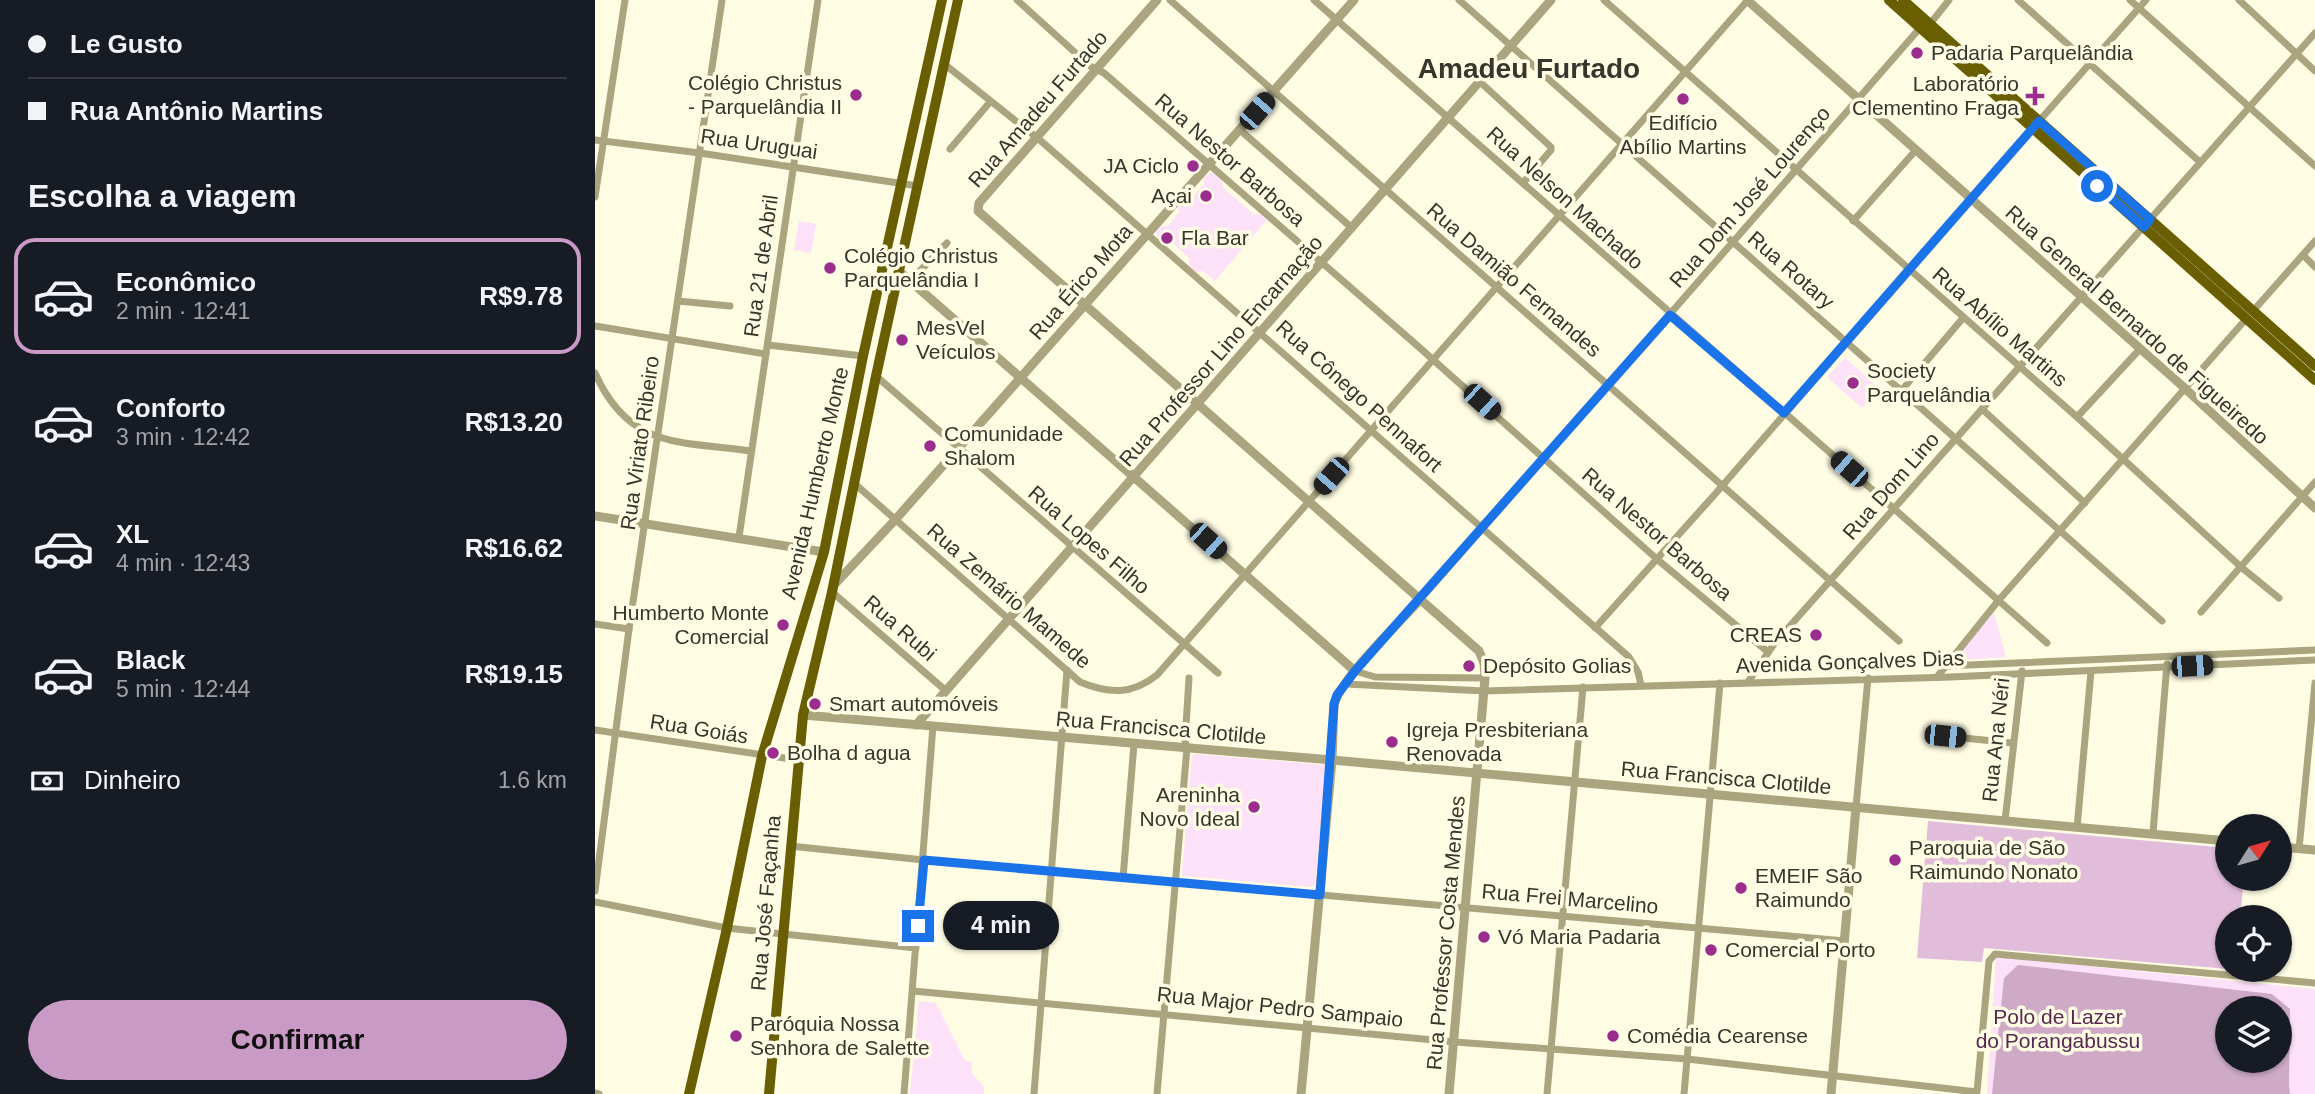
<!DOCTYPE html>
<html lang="pt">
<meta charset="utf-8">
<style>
:root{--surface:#171b24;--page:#20242c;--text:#f1f3f6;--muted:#9ea1a6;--line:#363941;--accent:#ca9ac7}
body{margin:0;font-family:Helvetica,sans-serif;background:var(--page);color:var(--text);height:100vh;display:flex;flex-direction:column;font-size:26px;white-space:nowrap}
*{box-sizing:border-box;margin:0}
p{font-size:23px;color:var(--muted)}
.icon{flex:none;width:38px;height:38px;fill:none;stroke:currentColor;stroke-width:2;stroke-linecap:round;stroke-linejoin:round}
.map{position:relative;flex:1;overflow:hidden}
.panel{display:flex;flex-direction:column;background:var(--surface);width:595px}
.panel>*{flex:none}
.hud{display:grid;align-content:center;height:154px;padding:0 28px;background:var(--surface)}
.needle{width:46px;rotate:53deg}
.tools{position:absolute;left:1620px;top:814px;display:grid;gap:14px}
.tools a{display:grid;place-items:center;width:77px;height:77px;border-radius:50%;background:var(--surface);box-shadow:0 2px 5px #0004;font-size:35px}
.end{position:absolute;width:32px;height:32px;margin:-16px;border:9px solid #1a73e8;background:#fff;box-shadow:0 0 0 4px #fff}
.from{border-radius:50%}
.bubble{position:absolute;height:49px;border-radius:24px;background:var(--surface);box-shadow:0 2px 5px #0004;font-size:23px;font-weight:600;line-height:49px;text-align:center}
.car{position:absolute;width:21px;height:42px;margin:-21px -10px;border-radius:9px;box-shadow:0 0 5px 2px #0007;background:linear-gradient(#222 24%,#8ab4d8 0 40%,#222 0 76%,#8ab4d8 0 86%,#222 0)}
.hud b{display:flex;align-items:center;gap:24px;height:66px;font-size:26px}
.hud b+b{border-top:2px solid var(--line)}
.hud i{width:18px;height:18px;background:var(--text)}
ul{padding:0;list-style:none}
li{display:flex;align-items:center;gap:21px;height:116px;margin:0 14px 10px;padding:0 14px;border:4px solid transparent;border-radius:21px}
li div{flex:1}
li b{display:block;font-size:26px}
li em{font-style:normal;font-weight:600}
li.selected{border-color:var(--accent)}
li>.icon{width:63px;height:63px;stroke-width:1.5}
h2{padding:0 28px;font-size:32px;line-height:84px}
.pay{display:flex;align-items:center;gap:18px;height:77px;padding:0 28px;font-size:26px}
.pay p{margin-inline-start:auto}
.primary-button{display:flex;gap:14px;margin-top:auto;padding:14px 28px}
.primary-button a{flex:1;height:80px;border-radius:42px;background:var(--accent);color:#111;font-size:28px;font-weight:600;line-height:80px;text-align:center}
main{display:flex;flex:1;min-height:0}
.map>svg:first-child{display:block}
.green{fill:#fde1f8;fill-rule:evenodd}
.forest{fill:#e2bddb}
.water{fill:#ceaac7;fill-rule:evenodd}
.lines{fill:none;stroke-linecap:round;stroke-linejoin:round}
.minor{stroke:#aaa57f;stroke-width:7}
.tertiary{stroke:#aaa57f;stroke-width:9}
.primary{stroke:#695e01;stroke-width:10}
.route{stroke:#1a73e8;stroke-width:9}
.poi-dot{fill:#9a2d8e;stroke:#fffce4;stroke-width:2.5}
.labels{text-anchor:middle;stroke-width:7;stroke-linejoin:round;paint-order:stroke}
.poi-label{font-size:21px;fill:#37362d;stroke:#fffce4;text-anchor:start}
.street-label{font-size:21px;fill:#37362d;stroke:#fffce4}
.park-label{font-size:21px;fill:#572951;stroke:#fffce4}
.district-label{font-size:28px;font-weight:bold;fill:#37362d;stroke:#fffce4}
</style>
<main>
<section class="panel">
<div class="hud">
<b><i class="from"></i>Le Gusto</b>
<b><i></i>Rua Antônio Martins</b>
</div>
<h2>Escolha a viagem</h2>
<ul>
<li class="selected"><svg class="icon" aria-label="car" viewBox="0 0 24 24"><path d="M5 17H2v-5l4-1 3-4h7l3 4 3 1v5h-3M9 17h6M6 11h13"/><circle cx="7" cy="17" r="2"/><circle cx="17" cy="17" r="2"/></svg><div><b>Econômico</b><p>2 min · 12:41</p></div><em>R$9.78</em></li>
<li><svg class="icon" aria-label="car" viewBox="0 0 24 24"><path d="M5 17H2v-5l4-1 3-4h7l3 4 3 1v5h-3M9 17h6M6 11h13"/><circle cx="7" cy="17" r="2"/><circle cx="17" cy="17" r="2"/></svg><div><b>Conforto</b><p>3 min · 12:42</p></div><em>R$13.20</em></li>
<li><svg class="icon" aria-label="car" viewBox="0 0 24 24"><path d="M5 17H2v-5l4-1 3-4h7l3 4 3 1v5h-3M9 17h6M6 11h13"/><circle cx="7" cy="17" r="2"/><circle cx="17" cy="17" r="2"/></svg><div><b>XL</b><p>4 min · 12:43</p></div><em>R$16.62</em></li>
<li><svg class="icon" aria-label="car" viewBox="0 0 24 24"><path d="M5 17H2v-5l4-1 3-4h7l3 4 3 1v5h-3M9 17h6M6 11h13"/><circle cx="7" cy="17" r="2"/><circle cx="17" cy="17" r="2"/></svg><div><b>Black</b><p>5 min · 12:44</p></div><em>R$19.15</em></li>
</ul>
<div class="pay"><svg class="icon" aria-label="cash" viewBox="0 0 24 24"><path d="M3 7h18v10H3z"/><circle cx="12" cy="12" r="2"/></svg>Dinheiro<p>1.6 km</p></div>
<div class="primary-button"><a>Confirmar</a></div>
</section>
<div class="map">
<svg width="1720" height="1094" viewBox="0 0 1720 1094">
<rect width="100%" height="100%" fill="#fffce4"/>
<g class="green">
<polygon points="617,172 627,181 628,188 660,215 666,214 672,220 620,281 608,271 601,272 595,266 594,258 578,243 570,244 563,239 561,232 567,226 573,226 584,212 583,207 589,200 595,200 609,184 608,178"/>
<polygon points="204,221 221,224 216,253 199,250"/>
<polygon points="1250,358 1284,388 1267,408 1232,377"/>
<polygon points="1399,613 1411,657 1362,660 1360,657"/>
<polygon points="599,754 731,765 720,885 717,887 588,876 587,873 597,756"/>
<path d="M1401,957L1720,989V1094H1392ZM1633,1008H1685V1060H1633Z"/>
<polygon points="324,1001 341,1003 370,1061 377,1062 376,1072 389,1087 389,1094 315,1094"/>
</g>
<polygon class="forest" points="1333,821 1633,848 1633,878 1649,879 1645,917 1633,917 1633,969 1389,948 1387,962 1322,958"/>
<path class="water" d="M1423,965L1677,994L1695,1009L1694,1085L1695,1094H1397L1409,978ZM1633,1008H1685V1060H1633Z"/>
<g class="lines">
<g class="minor">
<polyline points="422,0 495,66 509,73 817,341 1063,560 1173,652"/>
<polyline points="575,0 1304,641"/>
<polyline points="719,0 1452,643"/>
<polyline points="864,0 1567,621"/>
<polyline points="1009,0 1482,417 1646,567 1684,598"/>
<polyline points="1423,0 1605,162"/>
<polyline points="1535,0 1720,166"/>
<polyline points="1644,0 1720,71"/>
<polyline points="1335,24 1354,0"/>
<polyline points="348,63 446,141 1034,657 1043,672 1046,685"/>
<polyline points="884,81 956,147 956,150 928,183"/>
<polyline points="645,130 757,228"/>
<polyline points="0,140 105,153 323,186"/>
<polyline points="355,149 395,102"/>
<polyline points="0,197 30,0"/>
<polyline points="1258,221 1321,150"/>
<polyline points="1708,255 1720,267"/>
<polyline points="316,280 352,243"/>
<polyline points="83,301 135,306"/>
<polyline points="1658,311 1720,241"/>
<polyline points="0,326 171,354"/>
<polyline points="173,345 268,356"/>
<path d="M0,373C34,449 84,441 156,451"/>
<polyline points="281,376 623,673"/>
<polyline points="1307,390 1368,318"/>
<polyline points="1387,409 1490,503"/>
<polyline points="1482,417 1544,350"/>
<path d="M260,484L485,682C514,694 537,695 562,675L1153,0"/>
<polyline points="144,537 223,0"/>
<polyline points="237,592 350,690"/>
<polyline points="824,601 1325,28"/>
<polyline points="1606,612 1720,482"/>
<polyline points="0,624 34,629"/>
<polyline points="1000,628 1121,493 1437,129 1551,0"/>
<polyline points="1350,666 1720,650"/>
<polyline points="760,671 780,677 890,678"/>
<polyline points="1342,677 1403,601 1651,319"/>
<polyline points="1153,682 1179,644 1720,33"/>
<polyline points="751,684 889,691 1356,677 1720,660"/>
<polyline points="0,730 203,760"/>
<polyline points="1350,736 1417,743"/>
<polyline points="1261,807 1273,678"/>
<polyline points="1410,821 1427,671"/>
<polyline points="1482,828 1496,671"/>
<polyline points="1558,833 1572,664"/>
<polyline points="195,846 329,860 1250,941"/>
<polyline points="1704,849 1720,683"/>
<polyline points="528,878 539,744"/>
<polyline points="0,891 34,629 127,0"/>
<polyline points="0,902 132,928 321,948"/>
<polyline points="318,991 860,1042 1092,1059 1382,1092 1394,961 1400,954 1720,983"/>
<polyline points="0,1093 4,1094"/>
<polyline points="309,1094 338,726"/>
<polyline points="439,1094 472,670"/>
<polyline points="562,1094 592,748 590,741 594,678"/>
<polyline points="952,1094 988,687"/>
<polyline points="1089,1094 1125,683"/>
</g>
<g class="tertiary">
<polyline points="562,0 384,203 383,211 884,651 889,663 890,678 854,1094"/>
<polyline points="1152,0 1584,383 1720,508"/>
<polyline points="305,272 760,671"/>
<polyline points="0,516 229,552"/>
<polyline points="238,586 300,520 759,0"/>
<polyline points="208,715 737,760 1633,841"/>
<polyline points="321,725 956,0"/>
<polyline points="1685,847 1720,850"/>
<path d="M706,1094L737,760L739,704C749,675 802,625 824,601"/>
<polyline points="1236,1094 1261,807"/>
</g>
<g class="primary">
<polyline points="1294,0 1720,380"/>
<polyline points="1308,0 1720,366"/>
<polyline points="94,1094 132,928 167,756 229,552 268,356 347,0"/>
<polyline points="174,1094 208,715 237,592 281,376 363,0"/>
</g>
</g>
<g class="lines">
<polyline class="route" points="323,926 329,860 725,895 739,704 742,695 760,671 1075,315 1189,413 1444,121 1555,219 1549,227 1502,186"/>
</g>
<g class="poi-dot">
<circle cx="1322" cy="53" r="7"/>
<circle cx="261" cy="95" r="7"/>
<path d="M1436.5 85.5h7v7h7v7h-7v7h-7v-7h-7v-7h7z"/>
<circle cx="1088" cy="99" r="7"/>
<circle cx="598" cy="166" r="7"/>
<circle cx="611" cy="196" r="7"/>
<circle cx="572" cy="238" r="7"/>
<circle cx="235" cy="268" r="7"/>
<circle cx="307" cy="340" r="7"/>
<circle cx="1258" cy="383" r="7"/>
<circle cx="335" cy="446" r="7"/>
<circle cx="188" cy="625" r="7"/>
<circle cx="1221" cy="635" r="7"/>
<circle cx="874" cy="666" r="7"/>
<circle cx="220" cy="704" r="7"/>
<circle cx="797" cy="742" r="7"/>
<circle cx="178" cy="753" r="7"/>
<circle cx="659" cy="807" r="7"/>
<circle cx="1300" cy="860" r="7"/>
<circle cx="1146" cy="888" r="7"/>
<circle cx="889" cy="937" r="7"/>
<circle cx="1116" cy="950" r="7"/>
<circle cx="141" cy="1036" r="7"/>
<circle cx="1018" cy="1036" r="7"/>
</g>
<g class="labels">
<g class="poi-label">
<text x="1336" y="60">Padaria Parquelândia</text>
<text x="247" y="90" text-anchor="end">Colégio Christus<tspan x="247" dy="24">- Parquelândia II</tspan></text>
<text x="1424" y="91" text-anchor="end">Laboratório<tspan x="1424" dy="24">Clementino Fraga</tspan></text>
<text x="1088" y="130" text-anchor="middle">Edifício<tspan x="1088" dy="24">Abílio Martins</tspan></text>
<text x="584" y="173" text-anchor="end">JA Ciclo</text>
<text x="597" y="203" text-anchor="end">Açai</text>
<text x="586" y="245">Fla Bar</text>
<text x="249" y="263">Colégio Christus<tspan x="249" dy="24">Parquelândia I</tspan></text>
<text x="321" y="335">MesVel<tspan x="321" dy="24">Veículos</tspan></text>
<text x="1272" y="378">Society<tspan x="1272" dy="24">Parquelândia</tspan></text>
<text x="349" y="441">Comunidade<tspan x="349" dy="24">Shalom</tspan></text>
<text x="174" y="620" text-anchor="end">Humberto Monte<tspan x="174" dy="24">Comercial</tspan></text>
<text x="1207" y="642" text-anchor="end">CREAS</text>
<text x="888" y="673">Depósito Golias</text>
<text x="234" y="711">Smart automóveis</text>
<text x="811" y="737">Igreja Presbiteriana<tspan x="811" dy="24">Renovada</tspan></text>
<text x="192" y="760">Bolha d agua</text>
<text x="645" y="802" text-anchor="end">Areninha<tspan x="645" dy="24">Novo Ideal</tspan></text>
<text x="1314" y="855">Paroquia de São<tspan x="1314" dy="24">Raimundo Nonato</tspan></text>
<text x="1160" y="883">EMEIF São<tspan x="1160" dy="24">Raimundo</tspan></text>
<text x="903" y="944">Vó Maria Padaria</text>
<text x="1130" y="957">Comercial Porto</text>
<text x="155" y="1031">Paróquia Nossa<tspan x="155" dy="24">Senhora de Salette</tspan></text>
<text x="1032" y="1043">Comédia Cearense</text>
</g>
<g class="street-label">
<text transform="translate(443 109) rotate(-49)" y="7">Rua Amadeu Furtado</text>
<text transform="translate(164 144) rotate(8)" y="7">Rua Uruguai</text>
<text transform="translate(635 160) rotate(41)" y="7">Rua Nestor Barbosa</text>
<text transform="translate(1155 197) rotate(-49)" y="7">Rua Dom José Lourenço</text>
<text transform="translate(970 198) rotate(42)" y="7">Rua Nelson Machado</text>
<text transform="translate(166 266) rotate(-82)" y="7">Rua 21 de Abril</text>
<text transform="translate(1196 270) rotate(41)" y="7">Rua Rotary</text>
<text transform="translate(919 280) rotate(41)" y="7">Rua Damião Fernandes</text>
<text transform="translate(486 282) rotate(-49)" y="7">Rua Érico Mota</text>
<text transform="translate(1542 325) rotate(42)" y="7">Rua General Bernardo de Figueiredo</text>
<text transform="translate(1405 327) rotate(41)" y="7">Rua Abílio Martins</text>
<text transform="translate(626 351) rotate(-49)" y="7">Rua Professor Lino Encarnação</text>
<text transform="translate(764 396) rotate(42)" y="7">Rua Cônego Pennafort</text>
<text transform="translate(45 443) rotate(-82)" y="7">Rua Viriato Ribeiro</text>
<text transform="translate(220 483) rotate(-77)" y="7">Avenida Humberto Monte</text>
<text transform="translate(1296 486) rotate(-49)" y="7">Rua Dom Lino</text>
<text transform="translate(1062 534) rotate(41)" y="7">Rua Nestor Barbosa</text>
<text transform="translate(494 540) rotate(41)" y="7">Rua Lopes Filho</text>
<text transform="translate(414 596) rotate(41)" y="7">Rua Zemário Mamede</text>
<text transform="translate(305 628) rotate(41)" y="7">Rua Rubi</text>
<text transform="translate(1255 662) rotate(-2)" y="7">Avenida Gonçalves Dias</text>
<text transform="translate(566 728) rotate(5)" y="7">Rua Francisca Clotilde</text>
<text transform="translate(104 729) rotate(9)" y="7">Rua Goiás</text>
<text transform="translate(1401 740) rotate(-84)" y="7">Rua Ana Néri</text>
<text transform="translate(1131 778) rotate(5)" y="7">Rua Francisca Clotilde</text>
<text transform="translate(975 899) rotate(5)" y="7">Rua Frei Marcelino</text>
<text transform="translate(171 903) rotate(-85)" y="7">Rua José Façanha</text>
<text transform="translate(851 933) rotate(-85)" y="7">Rua Professor Costa Mendes</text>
<text transform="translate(685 1007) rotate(6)" y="7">Rua Major Pedro Sampaio</text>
</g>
<g class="park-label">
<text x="1463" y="1024">Polo de Lazer<tspan x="1463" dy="24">do Porangabussu</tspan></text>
</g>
<g class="district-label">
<text x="934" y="78">Amadeu Furtado</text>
</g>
</g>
</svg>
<div class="tools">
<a><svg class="needle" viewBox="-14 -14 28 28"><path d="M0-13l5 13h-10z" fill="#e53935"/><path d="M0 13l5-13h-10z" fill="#9ea1a6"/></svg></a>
<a><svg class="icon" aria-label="locate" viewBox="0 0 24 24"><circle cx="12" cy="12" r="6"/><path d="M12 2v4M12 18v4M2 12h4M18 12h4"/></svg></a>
<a><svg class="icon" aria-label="layers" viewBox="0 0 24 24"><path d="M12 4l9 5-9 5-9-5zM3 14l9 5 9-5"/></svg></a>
</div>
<i class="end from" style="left:1502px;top:186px"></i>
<i class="end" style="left:323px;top:926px"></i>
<div class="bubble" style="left:348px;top:901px;width:116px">4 min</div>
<i class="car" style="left:662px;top:111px;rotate:41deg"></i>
<i class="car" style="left:887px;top:402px;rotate:132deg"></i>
<i class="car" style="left:1254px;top:469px;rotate:311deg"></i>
<i class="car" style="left:736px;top:476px;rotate:221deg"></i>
<i class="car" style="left:613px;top:541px;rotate:132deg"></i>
<i class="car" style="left:1597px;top:666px;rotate:87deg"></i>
<i class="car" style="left:1350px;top:736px;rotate:96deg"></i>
</div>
</main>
